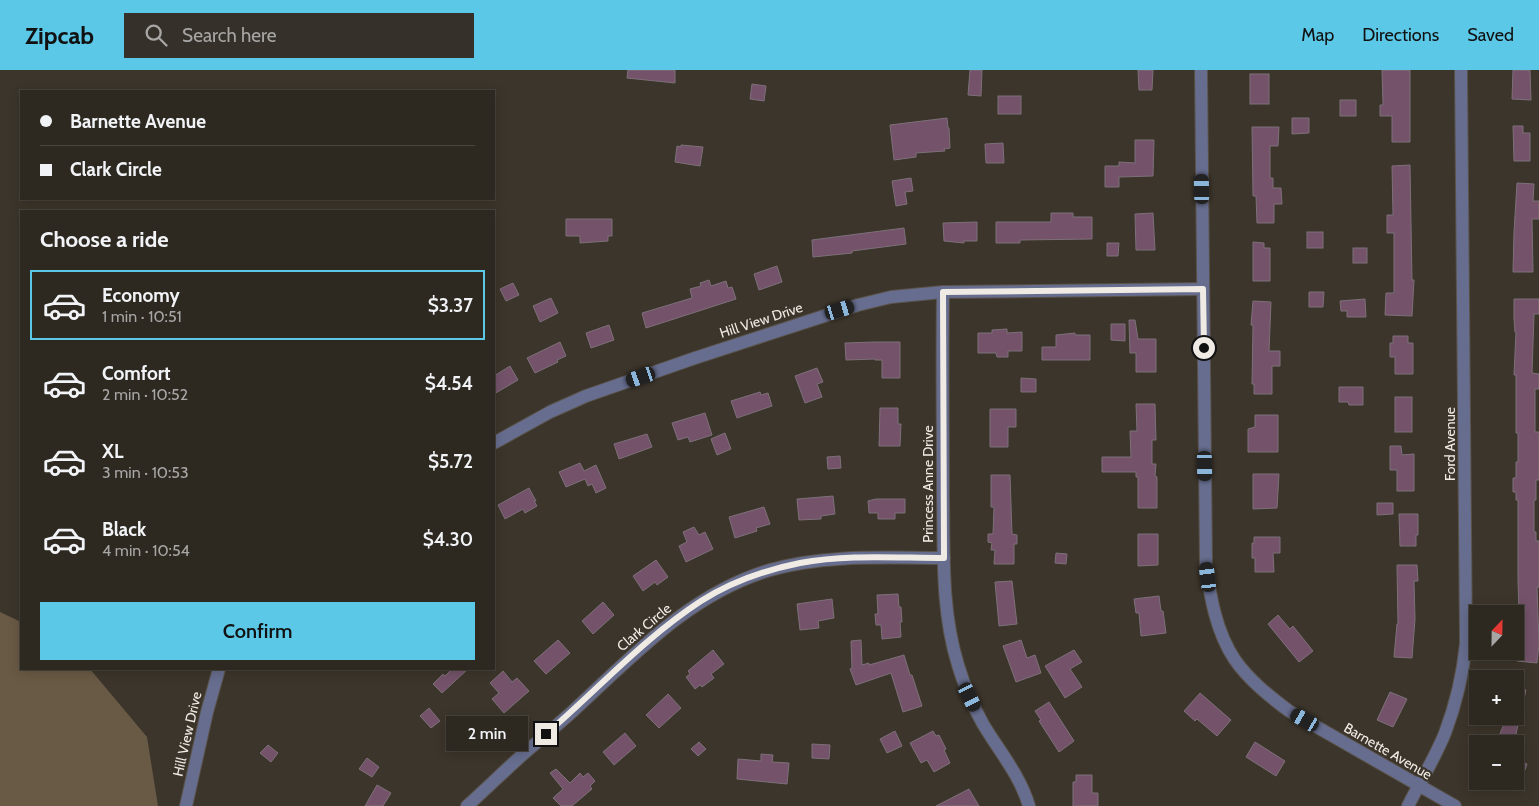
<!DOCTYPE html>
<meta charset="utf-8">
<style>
:root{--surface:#2d2820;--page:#353029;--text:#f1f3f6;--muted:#a7a6a5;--line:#48443e;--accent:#5bc8e7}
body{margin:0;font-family:Cabin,sans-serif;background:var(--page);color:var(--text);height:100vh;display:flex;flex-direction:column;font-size:19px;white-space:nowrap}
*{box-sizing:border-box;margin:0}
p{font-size:16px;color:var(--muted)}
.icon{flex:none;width:28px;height:28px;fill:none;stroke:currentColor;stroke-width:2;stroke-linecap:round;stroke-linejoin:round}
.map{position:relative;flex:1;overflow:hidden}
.panel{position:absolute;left:20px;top:140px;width:475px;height:460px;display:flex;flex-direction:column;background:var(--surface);border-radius:0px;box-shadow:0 2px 12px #0003,0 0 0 1px var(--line)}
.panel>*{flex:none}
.hud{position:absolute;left:20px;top:20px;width:475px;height:110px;border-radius:0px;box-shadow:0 2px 12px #0003,0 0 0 1px var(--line);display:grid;align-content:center;height:110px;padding:0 20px;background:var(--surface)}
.needle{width:32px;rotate:22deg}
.controls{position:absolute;left:1469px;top:535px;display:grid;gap:10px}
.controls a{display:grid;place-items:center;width:55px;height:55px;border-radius:0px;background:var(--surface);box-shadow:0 2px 12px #0003,0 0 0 1px var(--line);font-size:25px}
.end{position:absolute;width:22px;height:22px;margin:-11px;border:6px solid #efeae4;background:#111;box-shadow:0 0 0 2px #111}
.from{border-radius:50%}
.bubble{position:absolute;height:35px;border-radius:0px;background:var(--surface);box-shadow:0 2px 12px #0003,0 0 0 1px var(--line);font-size:16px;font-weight:600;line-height:35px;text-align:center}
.car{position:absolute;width:15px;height:30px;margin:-15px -8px;border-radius:6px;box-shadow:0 0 4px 1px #0007;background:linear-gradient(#222 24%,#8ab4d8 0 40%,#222 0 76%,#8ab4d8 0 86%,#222 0)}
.hud b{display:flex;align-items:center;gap:18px;height:48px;font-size:19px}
.hud b+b{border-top:1px solid var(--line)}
.hud i{width:12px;height:12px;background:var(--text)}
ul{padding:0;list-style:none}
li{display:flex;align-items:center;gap:15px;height:70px;margin:0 10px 8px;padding:0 10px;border:2px solid transparent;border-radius:0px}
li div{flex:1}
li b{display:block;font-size:19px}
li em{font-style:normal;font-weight:600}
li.selected{border-color:var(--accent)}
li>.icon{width:45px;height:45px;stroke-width:1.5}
h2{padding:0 20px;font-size:22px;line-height:60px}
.primary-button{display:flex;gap:10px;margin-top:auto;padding:10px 20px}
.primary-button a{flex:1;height:58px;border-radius:0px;background:var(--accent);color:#111;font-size:20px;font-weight:600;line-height:58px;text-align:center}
header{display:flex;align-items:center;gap:30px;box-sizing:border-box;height:70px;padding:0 25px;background:var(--accent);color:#111}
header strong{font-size:24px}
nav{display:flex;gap:28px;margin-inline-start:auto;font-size:18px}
.search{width:350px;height:45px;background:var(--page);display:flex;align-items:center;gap:12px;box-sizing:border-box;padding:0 18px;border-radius:0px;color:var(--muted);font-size:19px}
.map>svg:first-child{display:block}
.green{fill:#695a45}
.building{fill:#74536a;stroke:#7d7079}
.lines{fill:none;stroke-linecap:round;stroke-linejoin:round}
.minor-casing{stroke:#595249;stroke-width:14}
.minor{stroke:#676d8e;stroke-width:12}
.route{stroke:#efeae4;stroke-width:6}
.labels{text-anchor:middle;stroke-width:4.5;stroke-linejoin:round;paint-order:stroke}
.street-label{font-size:14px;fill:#efeae4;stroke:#3c352b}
</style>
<header>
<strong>Zipcab</strong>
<div class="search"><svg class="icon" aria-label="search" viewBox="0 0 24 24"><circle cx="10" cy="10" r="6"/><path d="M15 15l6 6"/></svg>Search here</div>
<nav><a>Map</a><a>Directions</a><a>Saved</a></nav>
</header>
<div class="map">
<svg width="1539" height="736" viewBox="0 0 1539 736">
<rect width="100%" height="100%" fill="#3c352b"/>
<polygon class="green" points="0,542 21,552 21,599 90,599 147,667 158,736 0,736"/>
<g class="building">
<polygon points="628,0 675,0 675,13 627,8"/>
<polygon points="970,0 982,0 981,26 968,25"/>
<polygon points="1138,0 1153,0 1152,20 1139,20"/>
<polygon points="1382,0 1410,0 1410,72 1392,72 1392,46 1380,46 1380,35 1383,35"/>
<polygon points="1513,0 1530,0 1531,30 1512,29"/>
<rect x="1250" y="4" width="19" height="30"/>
<polygon points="752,14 766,16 764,31 750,29"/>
<rect x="998" y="26" width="23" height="18"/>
<rect x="1340" y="30" width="16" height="16"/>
<polygon points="947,48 948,58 949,58 950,78 944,79 945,81 916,83 916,87 894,90 890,55"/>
<polygon points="1292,48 1309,48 1309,63 1292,64"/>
<polygon points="1513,56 1523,56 1523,63 1530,63 1530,91 1514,91"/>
<polygon points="1252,57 1279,57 1278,76 1270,76 1270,108 1273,108 1273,118 1281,118 1282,134 1274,134 1274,153 1257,153 1256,126 1253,126"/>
<polygon points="1135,70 1154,70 1153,106 1119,107 1119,117 1105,117 1105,96 1119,96 1119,92 1135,93"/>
<polygon points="1003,73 1004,93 986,93 985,74"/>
<polygon points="681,75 703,77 700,96 675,92 677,76 681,77"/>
<polygon points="1410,95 1412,210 1414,210 1412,246 1385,245 1386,223 1394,223 1394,163 1387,163 1387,145 1393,145 1392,96"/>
<polygon points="911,108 913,121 905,122 907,134 896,136 892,111"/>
<polygon points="1517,113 1534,114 1533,131 1539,131 1539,149 1532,149 1533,202 1513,202 1514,162"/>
<polygon points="1051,143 1073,143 1073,147 1092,147 1092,169 1020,170 1020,173 996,173 996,152 1051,152"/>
<polygon points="1153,143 1155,180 1136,180 1135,144"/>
<polygon points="566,149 612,149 612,166 608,166 608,171 580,173 580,166 566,166"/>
<polygon points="977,152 977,171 964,171 964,173 944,171 943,153"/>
<polygon points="904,158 906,174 852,181 852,183 813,187 812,170"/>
<rect x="1307" y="162" width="16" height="16"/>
<polygon points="1253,172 1264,173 1264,178 1270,178 1270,211 1253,211"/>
<polygon points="1107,173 1119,173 1118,186 1107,186"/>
<rect x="1353" y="178" width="14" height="15"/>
<polygon points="777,196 782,212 759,220 754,204"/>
<polygon points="709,210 711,216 726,211 728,218 732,217 736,229 646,258 642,243 692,228 690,219 701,216 700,213"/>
<polygon points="513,213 519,225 506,231 500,219"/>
<polygon points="1309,222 1324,222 1323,237 1309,237"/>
<polygon points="551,228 558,243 540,252 533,236"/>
<polygon points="1365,229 1366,247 1347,247 1347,241 1341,241 1340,231"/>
<polygon points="1514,229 1539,229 1539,244 1534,244 1532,303 1539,304 1539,319 1535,319 1535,362 1539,362 1539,410 1536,410 1536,430 1534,430 1534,462 1536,462 1536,471 1539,471 1539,517 1537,517 1539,574 1537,593 1517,591 1520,542 1519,543 1518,510 1518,430 1516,430 1516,422 1513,422 1513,408 1516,408 1516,392 1518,392 1518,363 1516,363 1516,305 1514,305 1516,262 1515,262 1514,248"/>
<polygon points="1253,231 1271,232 1269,281 1280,281 1280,296 1272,296 1272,324 1254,324 1254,314 1252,314 1253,255 1251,255"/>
<polygon points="1129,250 1135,250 1138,269 1156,269 1156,302 1136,302 1136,283 1130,283"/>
<polygon points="1111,254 1125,254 1125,271 1111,270"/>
<polygon points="609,255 614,270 591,278 586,263"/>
<polygon points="1007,259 1007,263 1022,262 1022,281 1008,281 1008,287 997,287 996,283 978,283 978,263 992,263 992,260"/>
<polygon points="1075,263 1075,265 1090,265 1090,290 1042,290 1042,277 1056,277 1056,265"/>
<polygon points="1393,266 1408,266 1408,273 1413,273 1413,304 1395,304 1395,287 1390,287 1390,273 1393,273"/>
<polygon points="560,272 566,286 557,290 558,292 535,303 527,288"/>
<polygon points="875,272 900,272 900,308 882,308 882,290 875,290 875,289 846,290 845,273"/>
<polygon points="510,296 518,310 494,324 494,306"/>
<polygon points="817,298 823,312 817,314 822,327 805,333 795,306"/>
<polygon points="1021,308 1036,309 1036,322 1021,322"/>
<polygon points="1339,317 1363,317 1363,335 1349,335 1348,332 1339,332"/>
<polygon points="760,322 761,325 768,323 772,336 737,348 731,331"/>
<rect x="1395" y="327" width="17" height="35"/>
<polygon points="1136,334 1155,334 1156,370 1152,370 1152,394 1156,394 1155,406 1157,407 1157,438 1138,438 1138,407 1136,407 1136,402 1102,402 1102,387 1131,387 1130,361 1137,361"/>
<polygon points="880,338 898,338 898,354 901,354 900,376 879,376"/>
<polygon points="990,339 1016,339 1016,357 1008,357 1008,377 990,377"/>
<polygon points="705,343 712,365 690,372 688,367 678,370 672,353"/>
<polygon points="1255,345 1278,345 1278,382 1248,382 1248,359 1255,357"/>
<polygon points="725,363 731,379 717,385 711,369"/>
<polygon points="647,364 652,377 619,389 614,374"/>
<polygon points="1390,376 1401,376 1402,385 1414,384 1414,421 1397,421 1397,400 1390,400"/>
<polygon points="840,386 841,398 828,399 827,387"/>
<polygon points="580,393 584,401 596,395 606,418 596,423 592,414 588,416 585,409 566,417 559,402"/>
<polygon points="1253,404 1279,404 1277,438 1253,439"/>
<polygon points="991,405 1010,405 1012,464 1017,465 1017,474 1014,474 1014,494 994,494 995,480 991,480 992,473 988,472 988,464 993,464 994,437 991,437"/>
<polygon points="529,418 536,431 534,431 537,436 525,443 523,439 505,449 498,435"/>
<polygon points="833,426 835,444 821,446 821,449 799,450 797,429"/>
<polygon points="876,429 905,429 905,443 895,443 895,449 878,449 878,443 869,443 868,431"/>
<polygon points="1377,433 1393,433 1393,444 1377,445"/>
<polygon points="764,437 770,454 756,458 757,461 735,468 729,447"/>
<polygon points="1399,444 1418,444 1418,465 1416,465 1416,476 1400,476"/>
<polygon points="694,457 699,465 705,462 713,479 686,492 679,476 687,472 683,462"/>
<polygon points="1138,464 1158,464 1158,495 1138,496"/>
<polygon points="1254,467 1280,467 1280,483 1273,483 1274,502 1255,502 1255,488 1252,488 1252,473 1254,473"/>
<polygon points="1056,483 1067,484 1066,494 1055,493"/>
<polygon points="656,490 668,507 657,515 655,512 643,521 633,506"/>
<polygon points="1397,495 1417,495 1418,511 1414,511 1415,549 1412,588 1394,587 1397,554 1398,554"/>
<polygon points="1012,511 1017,554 999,556 995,512"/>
<polygon points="898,524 899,537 901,537 902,552 900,552 901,567 882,569 881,555 876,555 875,544 878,544 877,525"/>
<polygon points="1159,526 1161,541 1163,541 1166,563 1141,566 1139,543 1136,543 1134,529"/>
<polygon points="832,529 834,548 818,551 819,558 800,560 797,534"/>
<polygon points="603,532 614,545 593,564 582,551"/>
<polygon points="1278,545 1290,559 1293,556 1313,581 1299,592 1268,554"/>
<polygon points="558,570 570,583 546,604 534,591"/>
<polygon points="861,570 862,595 869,593 869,595 904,585 910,605 912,605 922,636 903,642 891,603 856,615 850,599 852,598 851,571"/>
<polygon points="1021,570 1027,588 1035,585 1041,603 1016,612 1003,576"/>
<polygon points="713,580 724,594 711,604 714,608 702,617 700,615 695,619 686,607 690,604 688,601"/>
<polygon points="1074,580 1082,592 1070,599 1082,617 1065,628 1045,596"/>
<polygon points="452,599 468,599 442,623 433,614 443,604 445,606"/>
<polygon points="503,601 512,612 517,608 529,621 504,643 492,629 499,623 490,613"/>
<polygon points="1515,617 1526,620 1516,664 1517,664 1514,674 1496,674 1507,646 1515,646"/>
<polygon points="1390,622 1407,629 1393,657 1377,650"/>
<polygon points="1200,623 1231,650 1217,666 1197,649 1195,651 1184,641"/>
<polygon points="668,624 681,638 659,658 646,645"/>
<polygon points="1049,632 1074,671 1059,682 1039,651 1041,650 1035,641"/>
<polygon points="429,638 440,651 431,658 420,646"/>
<polygon points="471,646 484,659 477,665 480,668 472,676 469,673 462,680 458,675 456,678 447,669"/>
<polygon points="895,661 902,676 887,683 880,669"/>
<polygon points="933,661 936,666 939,665 946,679 944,680 950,693 934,702 927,690 921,693 910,673"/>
<polygon points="625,663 636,676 614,695 603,682"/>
<polygon points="699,672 706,679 698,686 691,679"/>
<polygon points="1255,672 1285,691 1276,706 1246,687"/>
<polygon points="812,674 830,675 829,689 812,688"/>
<polygon points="268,675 278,683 271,692 260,683"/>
<polygon points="761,684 773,685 772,692 789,693 787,714 737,709 738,689 761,691"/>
<polygon points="367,688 379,697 372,707 359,699"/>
<polygon points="1515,690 1527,694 1523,705 1515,702"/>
<polygon points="556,699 570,713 580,703 583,707 588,703 595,711 590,716 592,719 572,736 561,736 553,728 563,719 550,703"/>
<polygon points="1076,705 1092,705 1092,723 1098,723 1098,736 1073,736 1073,712 1076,712"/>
<polygon points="377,715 391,723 383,736 365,736"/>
<polygon points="969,719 979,736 936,736"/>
</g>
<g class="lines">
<g class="minor-casing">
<g id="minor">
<path d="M1201,0L1206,494C1210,526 1216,562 1235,590C1249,610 1269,626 1289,641L1455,736"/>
<path d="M943,222C942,290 943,358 943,426C944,483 941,540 958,595C964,615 973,636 983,654C999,681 1020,705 1029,736"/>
<polyline points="494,373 550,342 586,326 695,288 858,235 891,227 943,222 1203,219"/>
<polyline points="186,736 207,642 219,599"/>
<path d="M467,736C485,720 502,703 520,687C537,672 555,657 572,642C632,587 689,524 770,500C826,484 886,488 944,488"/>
<path d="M1408,736C1420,712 1435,688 1445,663C1456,634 1463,604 1466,573L1461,0"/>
</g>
</g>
<use href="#minor" class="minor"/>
</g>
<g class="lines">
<path class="route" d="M546,664C597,620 644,568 701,531C731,512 765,500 800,493C847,484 896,488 944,488L943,222L1203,219L1204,278"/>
</g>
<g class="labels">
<g class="street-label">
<text transform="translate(761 250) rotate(-18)" y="5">Hill View Drive</text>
<text transform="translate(1450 374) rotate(-90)" y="5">Ford Avenue</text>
<text transform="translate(928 414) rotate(-90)" y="5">Princess Anne Drive</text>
<text transform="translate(644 557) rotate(-40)" y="5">Clark Circle</text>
<text transform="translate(187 664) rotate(-77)" y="5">Hill View Drive</text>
<text transform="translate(1388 681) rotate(30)" y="5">Barnette Avenue</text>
</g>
</g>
</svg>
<div class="controls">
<a><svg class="needle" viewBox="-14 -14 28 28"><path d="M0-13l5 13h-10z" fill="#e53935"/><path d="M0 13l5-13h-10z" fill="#a7a6a5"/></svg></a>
<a>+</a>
<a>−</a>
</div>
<i class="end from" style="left:1204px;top:278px"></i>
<i class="end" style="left:546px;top:664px"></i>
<div class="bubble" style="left:446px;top:646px;width:82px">2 min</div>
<i class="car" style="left:1202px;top:119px;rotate:359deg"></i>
<i class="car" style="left:840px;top:240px;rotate:73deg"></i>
<i class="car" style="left:641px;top:307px;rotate:251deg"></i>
<i class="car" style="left:1205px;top:396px;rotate:179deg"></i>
<i class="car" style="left:1208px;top:507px;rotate:353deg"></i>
<i class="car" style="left:970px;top:627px;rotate:154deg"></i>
<i class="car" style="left:1305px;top:650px;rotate:300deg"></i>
<div class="hud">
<b><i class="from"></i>Barnette Avenue</b>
<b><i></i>Clark Circle</b>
</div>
<section class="panel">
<h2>Choose a ride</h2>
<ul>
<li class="selected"><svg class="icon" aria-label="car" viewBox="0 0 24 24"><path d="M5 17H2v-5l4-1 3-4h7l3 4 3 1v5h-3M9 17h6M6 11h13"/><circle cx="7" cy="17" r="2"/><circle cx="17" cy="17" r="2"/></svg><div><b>Economy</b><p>1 min · 10:51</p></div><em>$3.37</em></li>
<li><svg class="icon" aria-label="car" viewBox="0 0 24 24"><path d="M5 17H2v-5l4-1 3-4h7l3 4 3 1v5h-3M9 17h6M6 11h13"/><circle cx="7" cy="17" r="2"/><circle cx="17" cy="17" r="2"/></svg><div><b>Comfort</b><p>2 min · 10:52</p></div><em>$4.54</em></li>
<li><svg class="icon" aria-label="car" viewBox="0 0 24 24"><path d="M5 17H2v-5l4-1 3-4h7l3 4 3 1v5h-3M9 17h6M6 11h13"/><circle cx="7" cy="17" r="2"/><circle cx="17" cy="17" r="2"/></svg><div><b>XL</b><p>3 min · 10:53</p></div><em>$5.72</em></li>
<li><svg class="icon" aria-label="car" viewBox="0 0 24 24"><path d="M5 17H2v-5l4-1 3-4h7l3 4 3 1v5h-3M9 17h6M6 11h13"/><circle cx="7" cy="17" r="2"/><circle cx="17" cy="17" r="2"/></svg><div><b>Black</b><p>4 min · 10:54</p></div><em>$4.30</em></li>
</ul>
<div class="primary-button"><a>Confirm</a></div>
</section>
</div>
